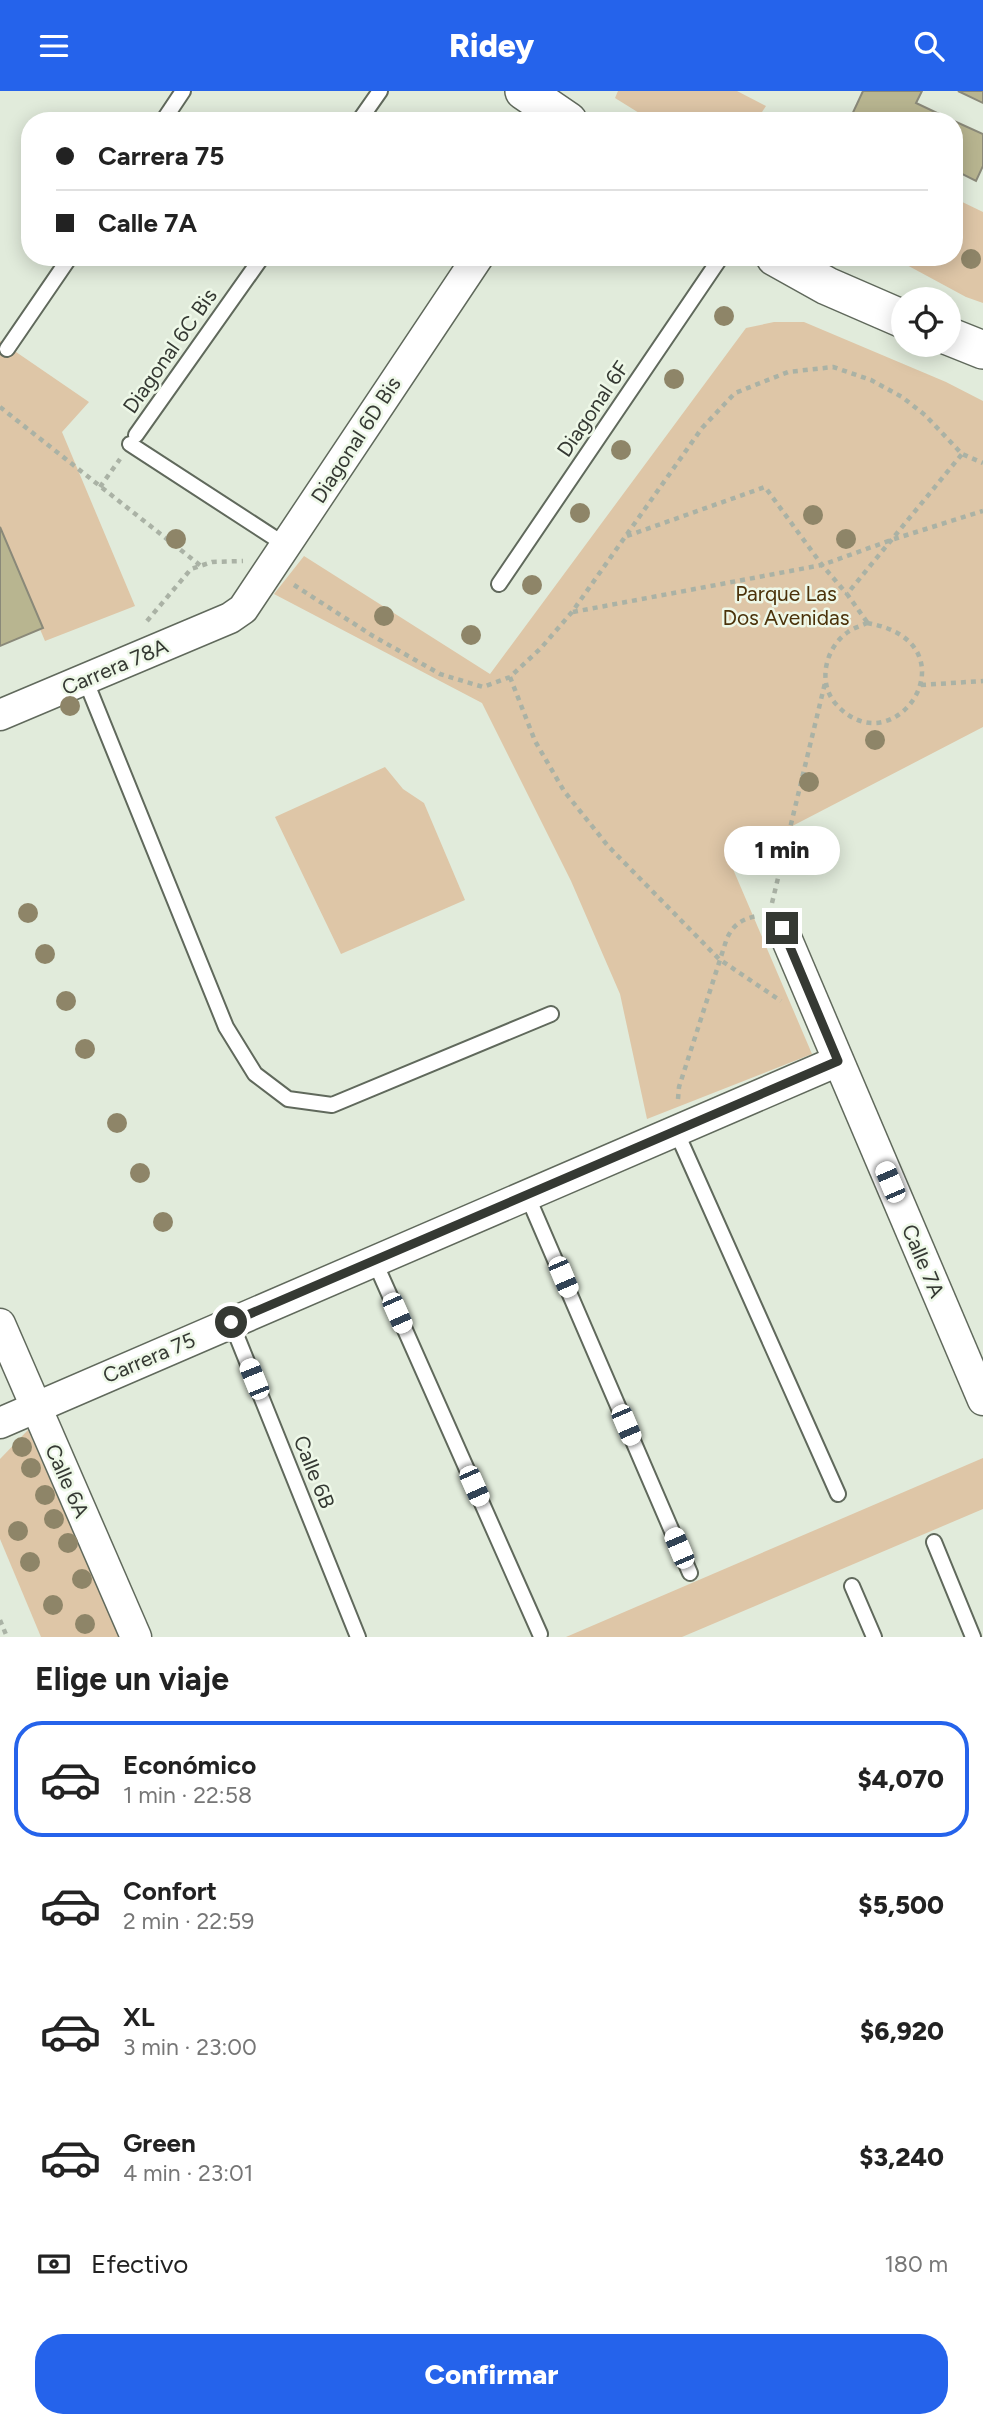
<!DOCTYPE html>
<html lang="es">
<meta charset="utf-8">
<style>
:root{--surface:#fff;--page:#f2f2f2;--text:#222;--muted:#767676;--line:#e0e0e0;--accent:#2563eb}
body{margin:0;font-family:Figtree,sans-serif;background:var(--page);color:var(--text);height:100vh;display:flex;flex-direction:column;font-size:26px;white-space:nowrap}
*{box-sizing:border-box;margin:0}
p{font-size:23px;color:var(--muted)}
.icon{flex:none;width:38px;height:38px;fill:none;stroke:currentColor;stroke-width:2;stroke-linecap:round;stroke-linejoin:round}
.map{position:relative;height:1546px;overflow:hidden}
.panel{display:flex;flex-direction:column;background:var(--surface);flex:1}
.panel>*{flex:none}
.hud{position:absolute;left:21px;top:21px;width:942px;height:154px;border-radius:28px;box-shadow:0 4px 18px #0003;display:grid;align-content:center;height:154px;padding:0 35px;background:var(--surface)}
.controls{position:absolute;left:891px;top:196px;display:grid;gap:14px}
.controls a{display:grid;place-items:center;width:70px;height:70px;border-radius:50%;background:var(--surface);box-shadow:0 4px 18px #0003;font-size:35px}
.end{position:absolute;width:32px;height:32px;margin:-16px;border:9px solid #353933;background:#fff;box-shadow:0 0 0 4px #fff}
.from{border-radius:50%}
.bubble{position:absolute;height:49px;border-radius:24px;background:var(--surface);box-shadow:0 4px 18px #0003;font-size:23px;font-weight:800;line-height:49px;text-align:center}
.car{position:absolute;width:21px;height:42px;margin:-21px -10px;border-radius:9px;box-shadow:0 0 5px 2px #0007;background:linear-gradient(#fff 24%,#345 0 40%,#fff 0 76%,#345 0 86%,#fff 0)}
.hud b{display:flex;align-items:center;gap:24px;height:66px;font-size:26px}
.hud b+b{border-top:2px solid var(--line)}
.hud i{width:18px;height:18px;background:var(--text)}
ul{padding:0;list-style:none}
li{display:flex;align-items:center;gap:21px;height:116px;margin:0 14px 10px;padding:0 21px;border:4px solid transparent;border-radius:28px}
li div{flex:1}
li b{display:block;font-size:26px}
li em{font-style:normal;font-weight:800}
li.active{border-color:var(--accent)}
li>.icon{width:63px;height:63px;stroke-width:1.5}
h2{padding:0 35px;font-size:32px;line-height:84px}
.pay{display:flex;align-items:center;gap:18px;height:77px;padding:0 35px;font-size:26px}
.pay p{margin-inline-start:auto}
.primary-button{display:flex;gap:14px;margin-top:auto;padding:14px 35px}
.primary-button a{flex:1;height:80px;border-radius:28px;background:var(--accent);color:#fff;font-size:28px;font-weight:800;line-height:80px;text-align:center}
header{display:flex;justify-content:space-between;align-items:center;height:91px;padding:0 35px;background:var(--accent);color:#fff;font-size:32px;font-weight:800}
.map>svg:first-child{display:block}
.green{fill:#dec6a7}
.building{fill:#b8b590;stroke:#8a8979;stroke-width:2}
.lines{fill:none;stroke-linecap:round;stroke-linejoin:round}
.service-casing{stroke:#60695c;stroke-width:18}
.minor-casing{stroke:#60695c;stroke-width:33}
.tertiary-casing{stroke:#60695c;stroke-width:40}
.path{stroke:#aab2a5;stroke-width:4.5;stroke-dasharray:5 5;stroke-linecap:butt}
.service{stroke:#fff;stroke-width:14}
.minor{stroke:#fff;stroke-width:30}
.tertiary{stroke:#fff;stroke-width:37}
.tree{fill:#8e8568}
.route{stroke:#353933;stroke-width:9}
.labels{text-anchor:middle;stroke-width:5;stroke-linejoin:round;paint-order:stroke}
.street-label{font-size:21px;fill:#353933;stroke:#eef8e8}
.park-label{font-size:21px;fill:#4b320a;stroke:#eef8e8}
</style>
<header><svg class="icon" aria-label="menu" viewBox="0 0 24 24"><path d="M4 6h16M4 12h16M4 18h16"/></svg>Ridey<svg class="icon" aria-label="search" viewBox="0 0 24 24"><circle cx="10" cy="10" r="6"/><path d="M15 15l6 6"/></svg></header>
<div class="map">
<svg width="983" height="1546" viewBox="0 0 983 1546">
<rect width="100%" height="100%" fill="#e1ebdb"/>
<g class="green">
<polygon points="618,0 737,0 766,15 756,30 652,30 615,7"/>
<polygon points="954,107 983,121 983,212 966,206 892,166 954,166"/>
<polygon points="774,231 804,231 946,291 983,310 983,636 752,756 730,771 812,963 647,1028 620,903 571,790 482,612 274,503 304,465 490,583 746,237"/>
<polygon points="0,250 89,311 62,341 135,515 45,550 0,444"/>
<polygon points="385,676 403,698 424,712 465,809 341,863 275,726"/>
<polygon points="28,1339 120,1546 41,1546 0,1448 0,1368"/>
<polygon points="983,1367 983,1418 682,1546 566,1546"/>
</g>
<g class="building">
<polygon points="863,0 922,0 916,12 954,30 849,30"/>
<polygon points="958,0 983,0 983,12"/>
<polygon points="954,30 983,43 983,75 976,90 954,79"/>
<polygon points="0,436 43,537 0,555"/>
</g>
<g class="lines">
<g class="service-casing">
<g id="service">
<polyline points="163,30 183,0"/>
<polyline points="359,30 380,0"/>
<polyline points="7,258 70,166"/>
<polyline points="136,344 262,166"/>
<polyline points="130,353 287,455"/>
<polyline points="499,493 721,166"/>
<polyline points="85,588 226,936 255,983 288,1008 332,1014 551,923"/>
<polyline points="676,1040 838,1403"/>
<polyline points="527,1104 690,1482"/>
<polyline points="374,1169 540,1543"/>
<polyline points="231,1231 358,1546"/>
<polyline points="934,1451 973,1546"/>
<polyline points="852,1495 874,1546"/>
</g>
</g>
<g class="minor-casing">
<g id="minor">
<polyline points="0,624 230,527 243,518 478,166"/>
<polyline points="782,837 983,1309"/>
<polyline points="0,1233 136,1546"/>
<polyline points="0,1332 838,970"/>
</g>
</g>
<g class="tertiary-casing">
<g id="tertiary">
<polyline points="524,0 568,30"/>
<polyline points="775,166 827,195 903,228"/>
<polyline points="948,245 983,259"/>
</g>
</g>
<g class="path">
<polyline points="0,316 201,475"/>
<polyline points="100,396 120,368"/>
<polyline points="627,445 765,396 822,474 847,503"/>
<polyline points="294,494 373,545 440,583 483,596 510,586 541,557 572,521 702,337 735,302 788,281 833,276 871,289 902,306 925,324 962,363 983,372"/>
<polyline points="573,521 822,474 894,448 983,420"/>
<polyline points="147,530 191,478 212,471 243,470"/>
<polyline points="867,531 847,503 962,363"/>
<path d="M867,532C979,551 895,681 835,612C817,590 826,556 848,541C853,537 861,535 867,532Z"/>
<polyline points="510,586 535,650 564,700 608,755 719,868 781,910"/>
<polyline points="921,594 983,590"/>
<polyline points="772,812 825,592"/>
<path d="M678,1008L679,996L727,847C734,833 742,828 757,825"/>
<polyline points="0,1529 7,1546"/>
</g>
<use href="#service" class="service"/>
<use href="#minor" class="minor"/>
<use href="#tertiary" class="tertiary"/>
</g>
<g class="tree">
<circle cx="971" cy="168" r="10"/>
<circle cx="724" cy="225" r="10"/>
<circle cx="674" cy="288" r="10"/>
<circle cx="621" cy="359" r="10"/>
<circle cx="580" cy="422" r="10"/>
<circle cx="813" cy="424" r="10"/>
<circle cx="176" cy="448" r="10"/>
<circle cx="846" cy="448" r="10"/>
<circle cx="532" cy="494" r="10"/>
<circle cx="384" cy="525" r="10"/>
<circle cx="471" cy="544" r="10"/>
<circle cx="70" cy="615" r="10"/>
<circle cx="875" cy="649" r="10"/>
<circle cx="809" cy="691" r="10"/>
<circle cx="28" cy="822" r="10"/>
<circle cx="45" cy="863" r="10"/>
<circle cx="66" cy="910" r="10"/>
<circle cx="85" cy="958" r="10"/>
<circle cx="117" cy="1032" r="10"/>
<circle cx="140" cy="1082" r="10"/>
<circle cx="163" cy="1131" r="10"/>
<circle cx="22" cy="1356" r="10"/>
<circle cx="31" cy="1377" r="10"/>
<circle cx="45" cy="1404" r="10"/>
<circle cx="54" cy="1428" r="10"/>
<circle cx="18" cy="1440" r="10"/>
<circle cx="68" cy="1452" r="10"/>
<circle cx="30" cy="1471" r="10"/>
<circle cx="82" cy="1488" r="10"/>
<circle cx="53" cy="1514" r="10"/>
<circle cx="85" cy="1533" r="10"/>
</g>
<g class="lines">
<polyline class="route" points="231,1231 838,970 782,837"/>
</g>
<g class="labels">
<g class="street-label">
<text transform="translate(170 260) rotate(-55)" y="7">Diagonal 6C Bis</text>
<text transform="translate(593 318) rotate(-56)" y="7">Diagonal 6F</text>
<text transform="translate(356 349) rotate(-57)" y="7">Diagonal 6D Bis</text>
<text transform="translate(115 576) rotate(-23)" y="7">Carrera 78A</text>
<text transform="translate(923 1170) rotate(67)" y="7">Calle 7A</text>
<text transform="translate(149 1267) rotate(-23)" y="7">Carrera 75</text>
<text transform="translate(314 1381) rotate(68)" y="7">Calle 6B</text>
<text transform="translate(67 1390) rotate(66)" y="7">Calle 6A</text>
</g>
<g class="park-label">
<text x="786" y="510">Parque Las<tspan x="786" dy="24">Dos Avenidas</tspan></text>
</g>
</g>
</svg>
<div class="controls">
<a><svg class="icon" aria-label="locate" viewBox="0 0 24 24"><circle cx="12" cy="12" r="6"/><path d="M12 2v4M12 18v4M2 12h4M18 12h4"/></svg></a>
</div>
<i class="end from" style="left:231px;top:1231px"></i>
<i class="end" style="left:782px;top:837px"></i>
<div class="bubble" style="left:724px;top:735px;width:116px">1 min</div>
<i class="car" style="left:890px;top:1091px;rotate:337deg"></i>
<i class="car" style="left:563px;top:1186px;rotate:157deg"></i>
<i class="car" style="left:397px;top:1222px;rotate:156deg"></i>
<i class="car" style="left:254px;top:1288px;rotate:338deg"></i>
<i class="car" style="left:626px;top:1334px;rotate:157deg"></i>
<i class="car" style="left:474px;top:1395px;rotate:156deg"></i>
<i class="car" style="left:679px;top:1457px;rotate:337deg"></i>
<div class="hud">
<b><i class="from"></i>Carrera 75</b>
<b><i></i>Calle 7A</b>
</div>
</div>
<section class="panel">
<h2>Elige un viaje</h2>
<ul>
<li class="active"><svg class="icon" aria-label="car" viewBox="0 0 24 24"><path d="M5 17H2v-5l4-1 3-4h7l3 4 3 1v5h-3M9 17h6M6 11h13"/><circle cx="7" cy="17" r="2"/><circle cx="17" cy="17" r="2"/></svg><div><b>Económico</b><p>1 min · 22:58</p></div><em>$4,070</em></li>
<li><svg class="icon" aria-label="car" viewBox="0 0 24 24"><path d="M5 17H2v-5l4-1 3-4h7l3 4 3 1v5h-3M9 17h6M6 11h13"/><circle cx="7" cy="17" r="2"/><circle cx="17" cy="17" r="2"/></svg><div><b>Confort</b><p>2 min · 22:59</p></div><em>$5,500</em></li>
<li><svg class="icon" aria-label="car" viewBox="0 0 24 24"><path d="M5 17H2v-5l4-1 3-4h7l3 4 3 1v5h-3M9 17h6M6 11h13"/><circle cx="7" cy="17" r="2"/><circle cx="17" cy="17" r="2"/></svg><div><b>XL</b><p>3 min · 23:00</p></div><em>$6,920</em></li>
<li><svg class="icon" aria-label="car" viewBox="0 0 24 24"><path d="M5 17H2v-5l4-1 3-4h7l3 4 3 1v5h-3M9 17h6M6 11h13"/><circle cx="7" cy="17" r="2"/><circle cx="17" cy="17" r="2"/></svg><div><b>Green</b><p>4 min · 23:01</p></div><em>$3,240</em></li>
</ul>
<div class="pay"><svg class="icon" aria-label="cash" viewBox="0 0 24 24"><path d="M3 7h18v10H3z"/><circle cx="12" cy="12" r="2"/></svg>Efectivo<p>180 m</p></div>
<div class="primary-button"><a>Confirmar</a></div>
</section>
